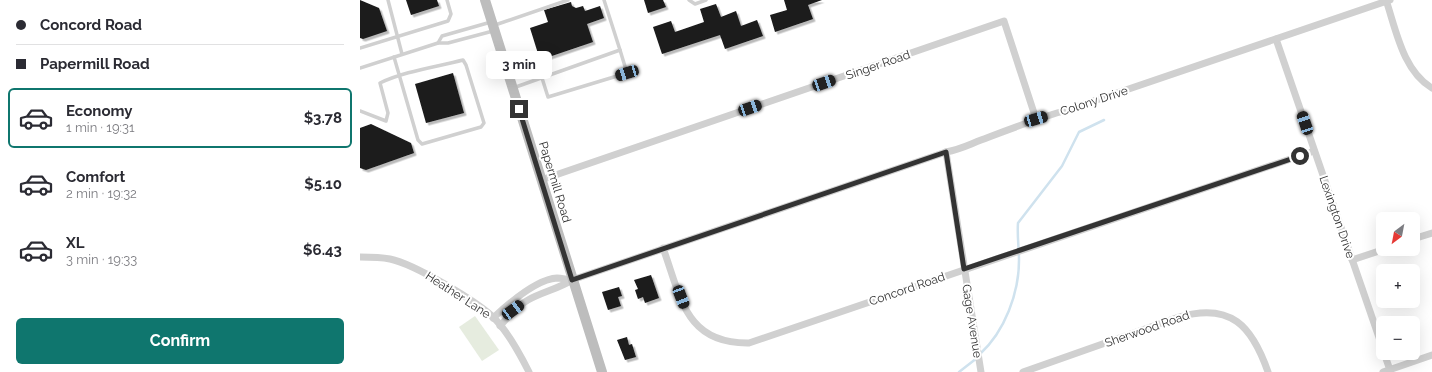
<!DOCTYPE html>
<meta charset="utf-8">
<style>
:root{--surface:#fff;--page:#f2f2f3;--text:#2b2b33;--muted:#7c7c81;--line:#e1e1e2;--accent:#0f766e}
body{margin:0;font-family:Raleway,sans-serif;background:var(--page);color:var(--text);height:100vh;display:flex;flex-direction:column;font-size:15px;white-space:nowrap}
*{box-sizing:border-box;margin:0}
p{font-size:13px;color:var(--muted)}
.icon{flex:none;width:22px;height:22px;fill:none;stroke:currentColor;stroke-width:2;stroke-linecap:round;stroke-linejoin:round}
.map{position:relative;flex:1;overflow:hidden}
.side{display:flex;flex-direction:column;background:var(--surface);width:360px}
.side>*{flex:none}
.guide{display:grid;align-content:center;height:88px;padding:0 16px;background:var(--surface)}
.needle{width:26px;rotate:212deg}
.tools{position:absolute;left:1016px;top:212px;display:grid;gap:8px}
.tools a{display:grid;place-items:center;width:44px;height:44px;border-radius:6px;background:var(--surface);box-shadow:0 4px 16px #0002;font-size:20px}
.end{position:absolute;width:18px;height:18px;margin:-9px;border:5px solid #333;background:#fff;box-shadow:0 0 0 2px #fff}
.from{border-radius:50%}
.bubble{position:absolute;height:28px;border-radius:6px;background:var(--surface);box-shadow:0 4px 16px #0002;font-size:13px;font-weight:700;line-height:28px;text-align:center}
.car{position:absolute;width:12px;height:24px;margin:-12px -6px;border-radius:5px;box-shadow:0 0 3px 1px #0007;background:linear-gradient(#222 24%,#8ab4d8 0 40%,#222 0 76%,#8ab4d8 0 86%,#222 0)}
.guide b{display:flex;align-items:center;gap:14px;height:38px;font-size:15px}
.guide b+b{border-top:1px solid var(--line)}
.guide i{width:10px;height:10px;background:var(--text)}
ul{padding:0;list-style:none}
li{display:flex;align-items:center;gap:12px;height:60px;margin:0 8px 6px;padding:0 8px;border:2px solid transparent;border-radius:6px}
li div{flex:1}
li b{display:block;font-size:15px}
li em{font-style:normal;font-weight:700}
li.on{border-color:var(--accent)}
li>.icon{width:36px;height:36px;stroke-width:1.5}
.button{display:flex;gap:8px;margin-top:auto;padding:8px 16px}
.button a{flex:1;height:46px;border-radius:6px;background:var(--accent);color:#fff;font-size:16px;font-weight:700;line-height:46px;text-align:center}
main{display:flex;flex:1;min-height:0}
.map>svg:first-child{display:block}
.green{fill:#e6ecdf}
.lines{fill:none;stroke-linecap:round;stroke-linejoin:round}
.stream{stroke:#cfe2ee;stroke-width:2.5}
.building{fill:#1a1a1a;filter:url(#shadow)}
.service{stroke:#d0d0d0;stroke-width:3.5}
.minor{stroke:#d0d0d0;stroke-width:7}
.secondary{stroke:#bdbdbd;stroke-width:10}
.route{stroke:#333;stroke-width:5}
.labels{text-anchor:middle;stroke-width:4;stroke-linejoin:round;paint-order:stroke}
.street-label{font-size:12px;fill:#333;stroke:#fff}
</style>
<main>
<section class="side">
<div class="guide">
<b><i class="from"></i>Concord Road</b>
<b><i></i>Papermill Road</b>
</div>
<ul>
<li class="on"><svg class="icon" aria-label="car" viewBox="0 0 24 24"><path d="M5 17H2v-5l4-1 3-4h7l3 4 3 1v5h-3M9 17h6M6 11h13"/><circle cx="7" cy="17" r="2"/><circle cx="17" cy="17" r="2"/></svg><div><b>Economy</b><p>1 min · 19:31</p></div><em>$3.78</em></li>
<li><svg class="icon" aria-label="car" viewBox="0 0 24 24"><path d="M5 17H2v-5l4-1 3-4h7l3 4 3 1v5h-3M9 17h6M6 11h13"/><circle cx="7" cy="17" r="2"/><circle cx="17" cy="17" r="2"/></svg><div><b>Comfort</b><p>2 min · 19:32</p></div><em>$5.10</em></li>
<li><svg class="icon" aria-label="car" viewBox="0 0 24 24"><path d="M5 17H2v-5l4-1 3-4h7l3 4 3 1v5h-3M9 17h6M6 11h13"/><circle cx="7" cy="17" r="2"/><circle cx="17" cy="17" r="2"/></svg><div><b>XL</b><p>3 min · 19:33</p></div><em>$6.43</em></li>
</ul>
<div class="button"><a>Confirm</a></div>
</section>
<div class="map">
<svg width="1072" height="372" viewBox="0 0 1072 372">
<defs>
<filter id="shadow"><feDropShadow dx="2.5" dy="2.5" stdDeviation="0" flood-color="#0004"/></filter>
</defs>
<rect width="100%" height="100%" fill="#fff"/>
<polygon class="green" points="115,316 139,350 122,361 99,327"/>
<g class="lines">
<g class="stream">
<path d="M620,354C645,331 659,293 659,260C659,248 657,235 658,223L702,166L719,132L744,120"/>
<polyline points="599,372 617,358"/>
</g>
</g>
<g class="building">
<polygon points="0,0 19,8 27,31 3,39 0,38"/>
<polygon points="46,0 77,0 79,6 51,15"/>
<polygon points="284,0 303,0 306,7 288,13"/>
<polygon points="424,0 462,0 448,5 453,19 415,32 410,15 427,10"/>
<polygon points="211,2 212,6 216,8 223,6 225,11 240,6 244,18 227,24 233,42 180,60 170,28 188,22 184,10"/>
<polygon points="356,4 361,17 376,11 381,26 397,20 403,36 365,49 360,35 302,54 293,27 311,21 315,32 344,22 340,9"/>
<polygon points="93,73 104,113 66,123 55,84"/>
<polygon points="11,124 51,143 54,153 6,170 0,168 0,128"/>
<polygon points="291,275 299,298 285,303 283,297 278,299 275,290 278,289 274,280"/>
<polygon points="259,287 262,296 258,297 261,306 248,310 242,292"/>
<polygon points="267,337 269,345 272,344 276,357 265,360 257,340"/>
</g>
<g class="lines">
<g class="service">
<polyline points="28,0 42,54"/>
<polyline points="329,0 335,4 346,0"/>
<polyline points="135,25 208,0"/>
<polyline points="78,43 82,36 131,22"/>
<polyline points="0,48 88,21 91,14 87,0"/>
<polyline points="0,68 78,43 88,43 133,31"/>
<polyline points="182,78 188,97 267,73 260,50"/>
<polyline points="153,88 260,50 244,0"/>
<path d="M0,111L26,121L28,113L20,83C45,71 76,67 103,60L106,65L124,123L121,127L62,144L58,140L34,57"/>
</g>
<g class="minor">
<path d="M1026,0C1036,30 1043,71 1072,88"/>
<polyline points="916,39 1023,349"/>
<polyline points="586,152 621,372"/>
<polyline points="181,180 644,21 676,119"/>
<polyline points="1053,239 1072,233"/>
<path d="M303,248C321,297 325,344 389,343L954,151"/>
<path d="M0,257C11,257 20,257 30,259C54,264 119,302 136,320C150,335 160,354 169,372"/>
<polyline points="992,260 1025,249"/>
<path d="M133,318C147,305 177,279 197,278C202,278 207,280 212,280"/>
<path d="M140,326C149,316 157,306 168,300C182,292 198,289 212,280L586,152C601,149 608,145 621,140C650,129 678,118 707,110L1030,0"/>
<polyline points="1024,353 1030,370"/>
<path d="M663,372L819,317C871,302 892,326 908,372"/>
<polyline points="1023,372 1072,355"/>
</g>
<polyline class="secondary" points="125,0 242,372"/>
</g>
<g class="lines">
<polyline class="route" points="159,109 212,280 586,152 604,269 940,156"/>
</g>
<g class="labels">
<g class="street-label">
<text transform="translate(518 65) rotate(-19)" y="4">Singer Road</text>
<text transform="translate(734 101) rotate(-18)" y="4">Colony Drive</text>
<text transform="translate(195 182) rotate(73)" y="4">Papermill Road</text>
<text transform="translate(977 217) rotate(71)" y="4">Lexington Drive</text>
<text transform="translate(547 289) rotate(-19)" y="4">Concord Road</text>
<text transform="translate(98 295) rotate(33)" y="4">Heather Lane</text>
<text transform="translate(612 321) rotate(81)" y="4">Gage Avenue</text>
<text transform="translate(787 329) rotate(-19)" y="4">Sherwood Road</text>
</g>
</g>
</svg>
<div class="tools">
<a><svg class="needle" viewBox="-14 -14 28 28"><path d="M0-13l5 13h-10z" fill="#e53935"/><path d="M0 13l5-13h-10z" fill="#7c7c81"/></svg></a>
<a>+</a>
<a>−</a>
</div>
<i class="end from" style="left:940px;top:156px"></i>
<i class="end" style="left:159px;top:109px"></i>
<div class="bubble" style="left:126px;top:51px;width:66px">3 min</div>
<i class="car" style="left:267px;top:73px;rotate:253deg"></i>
<i class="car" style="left:464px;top:83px;rotate:71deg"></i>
<i class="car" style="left:390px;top:108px;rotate:71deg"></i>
<i class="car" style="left:676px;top:119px;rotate:74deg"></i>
<i class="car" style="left:945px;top:123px;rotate:341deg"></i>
<i class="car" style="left:321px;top:297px;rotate:159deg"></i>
<i class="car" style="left:153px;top:310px;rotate:54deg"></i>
</div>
</main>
